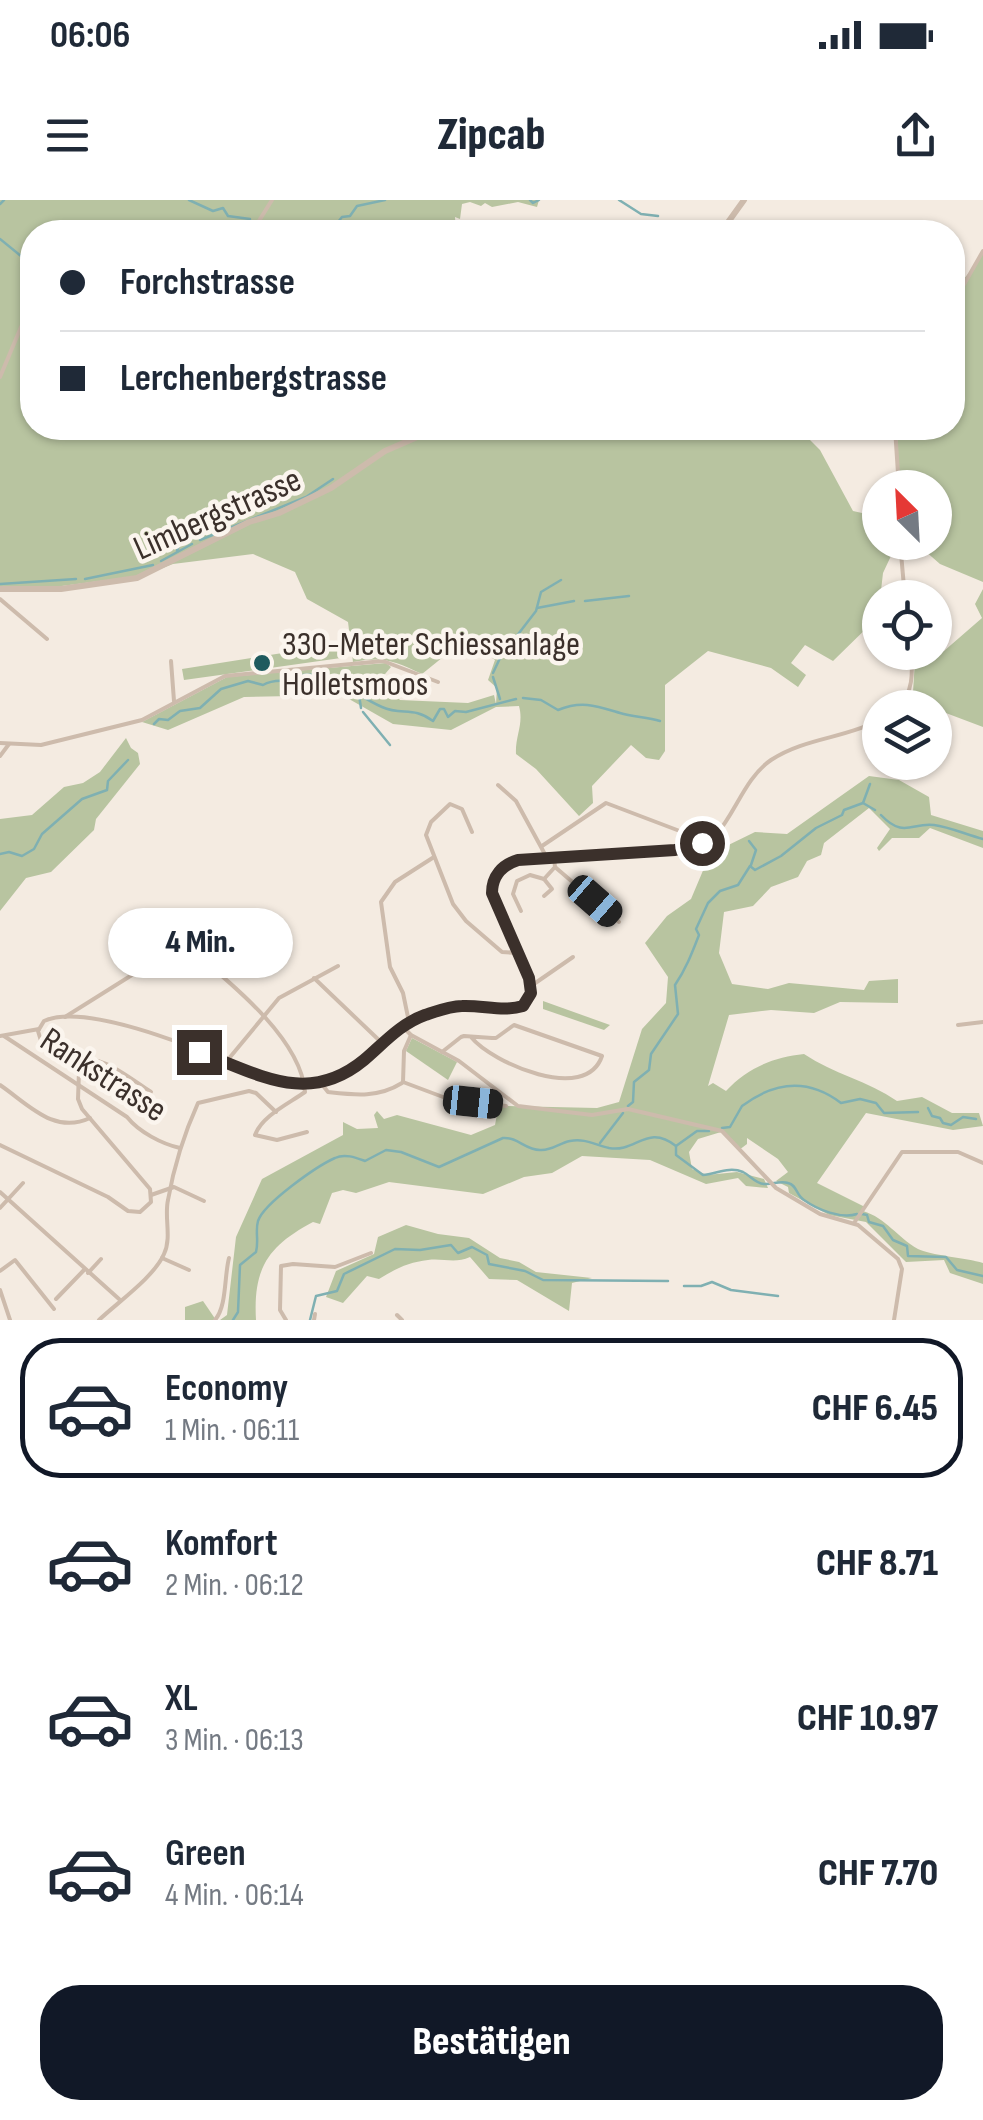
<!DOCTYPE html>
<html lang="de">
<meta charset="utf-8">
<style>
:root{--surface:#fff;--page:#f6f6f7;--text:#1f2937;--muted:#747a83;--line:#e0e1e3;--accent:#111827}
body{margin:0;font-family:"Sofia Sans Condensed",sans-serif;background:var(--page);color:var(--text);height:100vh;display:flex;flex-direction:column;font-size:38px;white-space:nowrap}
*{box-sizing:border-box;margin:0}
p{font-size:32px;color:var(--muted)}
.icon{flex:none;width:55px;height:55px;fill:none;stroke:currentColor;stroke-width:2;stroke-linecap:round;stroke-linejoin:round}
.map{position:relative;height:1120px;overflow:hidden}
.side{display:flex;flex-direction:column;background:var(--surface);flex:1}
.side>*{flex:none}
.guide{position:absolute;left:20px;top:20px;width:945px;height:220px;border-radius:40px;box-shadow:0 2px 8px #0004;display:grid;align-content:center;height:220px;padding:0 40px;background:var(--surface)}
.needle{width:65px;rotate:336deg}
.controls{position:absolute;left:862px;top:270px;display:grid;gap:20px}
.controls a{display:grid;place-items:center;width:90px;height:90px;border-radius:50%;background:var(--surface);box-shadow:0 2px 8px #0004;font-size:50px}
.end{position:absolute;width:45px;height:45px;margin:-22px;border:12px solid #3b302b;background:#fff;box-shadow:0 0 0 5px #fff}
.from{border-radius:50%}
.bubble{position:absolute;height:70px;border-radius:35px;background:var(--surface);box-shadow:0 2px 8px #0004;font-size:32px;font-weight:800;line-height:70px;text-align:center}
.car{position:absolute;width:30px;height:60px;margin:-30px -15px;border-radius:12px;box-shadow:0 0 8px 2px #0007;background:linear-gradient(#222 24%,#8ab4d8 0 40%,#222 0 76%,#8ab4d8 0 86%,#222 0)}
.guide b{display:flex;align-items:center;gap:35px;height:95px;font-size:38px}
.guide b+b{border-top:2px solid var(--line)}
.guide i{width:25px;height:25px;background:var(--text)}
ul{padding:18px 0 0;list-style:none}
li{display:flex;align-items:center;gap:30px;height:140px;margin:0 20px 15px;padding:0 20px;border:5px solid transparent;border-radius:40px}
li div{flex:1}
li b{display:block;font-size:38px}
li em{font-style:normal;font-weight:800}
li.current{border-color:var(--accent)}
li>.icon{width:90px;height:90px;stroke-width:1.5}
.primary-button{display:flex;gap:20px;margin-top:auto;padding:20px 40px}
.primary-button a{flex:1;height:115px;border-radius:40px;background:var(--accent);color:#fff;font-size:40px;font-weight:800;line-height:115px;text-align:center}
.status{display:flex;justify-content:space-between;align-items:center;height:70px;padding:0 50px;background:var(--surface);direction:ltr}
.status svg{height:28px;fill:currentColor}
header{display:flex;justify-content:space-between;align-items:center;height:130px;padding:0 40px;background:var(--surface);font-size:45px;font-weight:800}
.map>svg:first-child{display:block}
.green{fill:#b8c4a0}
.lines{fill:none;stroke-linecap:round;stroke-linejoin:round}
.stream{stroke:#7fb0b2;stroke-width:2.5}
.minor{stroke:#cdbbac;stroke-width:4}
.tertiary{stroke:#cdbbac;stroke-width:6}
.route{stroke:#3b302b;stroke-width:12}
.poi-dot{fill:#1f5a5e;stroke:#fbf5ee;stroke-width:4}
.labels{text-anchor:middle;stroke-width:9;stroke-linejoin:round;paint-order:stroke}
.street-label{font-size:35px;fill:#3b302b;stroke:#fbf5ee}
.poi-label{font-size:35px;fill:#3b302b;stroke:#fbf5ee;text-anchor:start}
</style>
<div class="status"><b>06:06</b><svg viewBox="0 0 49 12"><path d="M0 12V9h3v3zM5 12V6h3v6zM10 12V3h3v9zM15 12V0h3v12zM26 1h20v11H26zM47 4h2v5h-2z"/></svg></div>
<header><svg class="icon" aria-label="menu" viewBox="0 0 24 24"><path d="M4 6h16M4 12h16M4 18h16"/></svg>Zipcab<svg class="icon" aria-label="share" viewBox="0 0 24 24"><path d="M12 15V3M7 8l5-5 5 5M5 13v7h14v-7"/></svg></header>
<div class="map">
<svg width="983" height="1120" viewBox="0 0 983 1120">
<rect width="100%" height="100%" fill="#f4ebe1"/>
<g class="green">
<path d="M0,0H539L537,7L518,2L492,7L485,3L481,6L470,2L462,4L460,19L455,17L456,32H32V228H803L801,231L820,250L853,311L880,317V342L897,343L883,373L878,417L833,461L805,445L791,463L806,475L798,487L771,468L708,451L665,485V551L659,560L646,558L631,545L592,586L593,603L579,616L536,569L516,554C515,536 524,524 519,506L496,507L451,530L393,524L342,495L244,497L168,530L142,522L227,477L386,463L391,467L380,480L400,500L468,503L494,495L496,504L497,488L488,480L495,460L476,447L467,453L453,449L422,474C394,461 384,456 353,462L348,422L307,399L295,372L253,354L173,364L145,375L62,386L0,388Z"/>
<polygon points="983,50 983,382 940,364 916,343 935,342 935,288 899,287 897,228 952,228 953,91 969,73"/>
<polygon points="983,389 983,527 922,504 913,492 915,460 944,451 982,418 975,404"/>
<polygon points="346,443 348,457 184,480 182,469"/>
<polygon points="126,538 131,548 138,553 140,564 96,619 94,630 51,672 26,678 0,711 0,619 32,615 64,587 83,583 100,572"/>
<path d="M869,576L899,580L929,597L931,615L983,631V648L930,628L919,638H892L879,651L877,648L890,629L869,608L824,643L821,655L807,661L798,677L771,687L753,706L724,712L719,753L732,784L768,789L789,783L864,790L869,781L898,779V803L840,802L814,813L771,810L729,815L708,886L713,883L726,891C747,868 774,857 804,854C834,874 868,881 897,901L922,897L952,913H979L983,926L953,930L866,913L817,983L865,1007L863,1011C886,1018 897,1037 918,1049C929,1055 967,1058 983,1063V1084L950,1073L944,1060L906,1062L866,1022L829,1015L789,993L788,987L776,981L788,972L778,959L747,938V944L739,950L721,932L698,939L689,952L692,969L707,975L737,972L764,979L768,988L746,986L738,978L706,984L650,960L582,956L552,973L524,977L483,994L389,982L356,993L343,990L332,993L320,1024L313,1022C268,1046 253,1068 256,1120H220L227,1115L236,1037L262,979L343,935V922L357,929L378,928L374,915L377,911L384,919L397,915L471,935L495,925L498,909L505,906L597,908L619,902L642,829L666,803L668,777L645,743L667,716L691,699L710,654L755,632L787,634Z"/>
<polygon points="543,801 610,825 604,830 543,809"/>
<polygon points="412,838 457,862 448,880 406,851"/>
<path d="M406,1025L438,1034L469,1038L500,1058L519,1062L536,1072L592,1078L572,1083L569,1111L517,1080L489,1079L470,1057C455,1064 443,1058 428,1060C409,1062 395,1069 379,1079L367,1076L343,1103L326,1097L336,1071L374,1054L378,1037Z"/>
<polygon points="203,1101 216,1120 185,1120 185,1107"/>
</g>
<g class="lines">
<g class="stream">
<polyline points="189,0 213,11 223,8 228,16 250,19"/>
<polyline points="530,0 533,3 539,0"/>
<polyline points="619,0 641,14 658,16"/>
<polyline points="0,4 4,0"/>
<polyline points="264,25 284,32"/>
<polyline points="287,32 311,32"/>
<polyline points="330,32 342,17 350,16 357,6 385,0"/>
<polyline points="0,39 32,65"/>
<polyline points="200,340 306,297 333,279"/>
<polyline points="177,351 183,334"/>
<polyline points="161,361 192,344"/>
<polyline points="85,379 153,365"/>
<polyline points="0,384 76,379"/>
<polyline points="585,401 629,396"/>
<polyline points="537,408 574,401"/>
<polyline points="509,446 536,411 541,392 561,380"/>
<polyline points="493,473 501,456"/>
<polyline points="493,477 500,499"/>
<polyline points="359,495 361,508"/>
<path d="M523,498L541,500L558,510C582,500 597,506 620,513C633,517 647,517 660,521"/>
<polyline points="363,512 390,545"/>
<path d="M154,524L159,519L168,520L180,511L200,508L221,489L248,481L263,485C274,479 280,482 292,480C294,480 296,477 298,476C332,469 353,495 382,507C402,516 413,506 433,521L440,509H444L448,517L455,511L466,512L516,499"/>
<polyline points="863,603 870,584"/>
<path d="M881,615C904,639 912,622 934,625C950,627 967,635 983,639"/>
<polyline points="749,641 756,650 751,665"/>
<polyline points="0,654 9,652 22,656 34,649 42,634 82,599 107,590 108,581 128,560"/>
<path d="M628,906L633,902L634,882L649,870L651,854L678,814L675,785C686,769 692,753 699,735L696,729L708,703L720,691L738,685L750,666L755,670L781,656L816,628L842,615L844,610L863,603L875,610"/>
<polyline points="928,908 932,916 940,918 943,923 951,925 963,917 976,919"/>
<path d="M722,928L730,927L742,906C774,882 807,877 841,903L860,899L876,903L884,913L918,912"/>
<polyline points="600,943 623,913"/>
<polyline points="676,946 697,931 709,931"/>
<polyline points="862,1014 867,1015 869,1022 883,1026 893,1040 907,1046 908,1056 946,1057 957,1070 983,1076"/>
<polyline points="684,1086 701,1086 712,1082 731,1090 778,1096"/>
<path d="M233,1120L238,1112L240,1065L256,1052C259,1041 255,1031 258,1021C264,1003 317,966 335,958C345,953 357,958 365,961L386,950L401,952L439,967L503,938C518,937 525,950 540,950C552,951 559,943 570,941C585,938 595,945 609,948C636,953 647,923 676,946V955L703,975C716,974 729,966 743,972C751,976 755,983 764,984C772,985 780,980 788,983C797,985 796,995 804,1000C818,1010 841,1019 857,1014"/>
<polyline points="310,1120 316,1096 337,1091 344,1074 395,1049 420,1050 451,1045 458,1053 472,1047 487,1055 489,1064 525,1071 543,1080 668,1081"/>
</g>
<g class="minor">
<path d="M193,32C219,17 232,31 257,24L272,0"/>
<polyline points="952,95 963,86 983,51"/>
<polyline points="0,177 32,101"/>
<polyline points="895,228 899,288"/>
<polyline points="900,342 905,398"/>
<polyline points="0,399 47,439"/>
<polyline points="171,461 174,501"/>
<path d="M898,508C913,493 913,473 911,452"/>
<polyline points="0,543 41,545 142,520 225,476 383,461 438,482"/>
<polyline points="0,556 9,544"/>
<polyline points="498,585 516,601 547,658"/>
<polyline points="472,632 462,609 450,604 431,622 426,635 453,704 466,721 502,752 518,753"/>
<polyline points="542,646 606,603 706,641"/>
<polyline points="554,658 555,667 619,722"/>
<polyline points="544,696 552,689 544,679"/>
<polyline points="521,711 513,694 517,681 530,675 544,679 555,667"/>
<path d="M183,743C223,777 301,836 305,892C288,904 262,916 255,935L277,940L307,932"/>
<polyline points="314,778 382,843"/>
<polyline points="531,786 573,757"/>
<polyline points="65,817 183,743 240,730 280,729"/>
<polyline points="409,822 403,793 390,767 381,702 395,682 434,657"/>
<polyline points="958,825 983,822"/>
<polyline points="402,826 411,835 459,861 518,906 592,915 628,909 722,931 776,988 820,1014 858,1025 898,1059 902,1069 894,1120"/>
<polyline points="0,836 39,829"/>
<path d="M4,836L127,917C139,932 162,944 180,948"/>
<path d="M442,852L461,837L464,836L492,838H496L514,825L602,856C586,904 492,863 471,837"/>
<polyline points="226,862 279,798 338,766"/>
<path d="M74,864L84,858C109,860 131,879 151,892"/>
<path d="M320,882L328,892C355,895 378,898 402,883"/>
<polyline points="403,882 443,897 506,906"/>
<polyline points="403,882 404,851 411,835"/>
<path d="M0,885C28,904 54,935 90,918"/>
<path d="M0,945L108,997L128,1011L140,1012L151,1002L150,989L82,909L78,899L79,871L71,861L41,841L38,831L44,821C93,799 231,864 283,883C346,898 366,843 409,822C424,814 444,807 461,806C483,804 508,816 528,802L531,793L529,778L492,693C492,676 501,665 517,660C552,658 697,656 716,635C736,612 745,578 771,560C804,538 846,538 880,520"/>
<polyline points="0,992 119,1099"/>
<polyline points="151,995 174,987 204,1001"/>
<polyline points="0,1008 23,983"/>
<polyline points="854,1023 902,952 958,952 983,963"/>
<polyline points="162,1058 189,1070"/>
<polyline points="0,1071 15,1060 54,1109"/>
<polyline points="88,1073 101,1059"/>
<polyline points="0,1090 10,1120"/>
<polyline points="56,1099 84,1070"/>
<polyline points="397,1115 402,1120"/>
<path d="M99,1120C118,1102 154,1077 164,1054C172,1037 164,1017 168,1000C174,966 184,934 198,903L249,891L256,893L276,912"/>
<path d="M215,1120C227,1106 224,1077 229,1058"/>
<polyline points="286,1120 280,1110 281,1066 293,1064 335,1067 371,1053"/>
<polyline points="314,1120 315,1114"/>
</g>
<g class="tertiary">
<polyline points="721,32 744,0"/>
<polyline points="0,389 61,389 137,378 249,322 279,313 331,288 385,251 438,228"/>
</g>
</g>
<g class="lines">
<path class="route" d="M199,852C257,873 307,907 364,860C384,843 400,824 425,815C437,811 450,806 462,806C483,805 503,812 523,806L531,793L529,778L492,693C492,676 502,665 518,660L675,650L702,643"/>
</g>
<circle class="poi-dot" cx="262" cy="463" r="10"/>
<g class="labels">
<g class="street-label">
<text transform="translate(217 313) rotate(-24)" y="12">Limbergstrasse</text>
<text transform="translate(104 874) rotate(33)" y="12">Rankstrasse</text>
</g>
<g class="poi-label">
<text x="282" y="455">330-Meter Schiessanlage<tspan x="282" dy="40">Holletsmoos</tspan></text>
</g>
</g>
</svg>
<div class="controls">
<a><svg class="needle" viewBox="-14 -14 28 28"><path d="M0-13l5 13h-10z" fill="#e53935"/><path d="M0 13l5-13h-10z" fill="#747a83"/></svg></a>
<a><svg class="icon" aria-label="locate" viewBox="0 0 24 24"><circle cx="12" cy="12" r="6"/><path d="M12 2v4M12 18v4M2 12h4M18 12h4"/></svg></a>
<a><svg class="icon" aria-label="layers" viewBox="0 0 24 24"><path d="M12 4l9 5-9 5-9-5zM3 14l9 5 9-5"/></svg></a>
</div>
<i class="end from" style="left:702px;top:643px"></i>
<i class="end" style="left:199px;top:852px"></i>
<div class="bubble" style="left:108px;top:708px;width:185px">4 Min.</div>
<i class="car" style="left:595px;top:701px;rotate:131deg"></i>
<i class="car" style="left:473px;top:902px;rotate:96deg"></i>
<div class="guide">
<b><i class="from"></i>Forchstrasse</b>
<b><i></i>Lerchenbergstrasse</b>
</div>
</div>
<section class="side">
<ul>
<li class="current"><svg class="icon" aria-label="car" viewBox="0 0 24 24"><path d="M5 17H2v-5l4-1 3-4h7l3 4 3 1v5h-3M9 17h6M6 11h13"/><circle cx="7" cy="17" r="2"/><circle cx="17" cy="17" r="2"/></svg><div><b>Economy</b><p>1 Min. · 06:11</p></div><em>CHF 6.45</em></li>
<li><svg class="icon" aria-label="car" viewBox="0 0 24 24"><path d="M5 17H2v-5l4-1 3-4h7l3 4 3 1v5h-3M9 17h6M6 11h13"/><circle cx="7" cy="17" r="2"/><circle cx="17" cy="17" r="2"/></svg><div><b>Komfort</b><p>2 Min. · 06:12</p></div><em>CHF 8.71</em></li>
<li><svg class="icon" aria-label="car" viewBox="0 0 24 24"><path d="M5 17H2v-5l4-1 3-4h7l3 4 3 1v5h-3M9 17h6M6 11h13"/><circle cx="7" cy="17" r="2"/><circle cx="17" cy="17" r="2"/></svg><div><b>XL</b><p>3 Min. · 06:13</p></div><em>CHF 10.97</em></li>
<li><svg class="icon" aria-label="car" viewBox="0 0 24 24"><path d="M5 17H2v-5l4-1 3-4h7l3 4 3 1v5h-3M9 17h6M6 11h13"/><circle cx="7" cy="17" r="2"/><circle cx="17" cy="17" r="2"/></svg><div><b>Green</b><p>4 Min. · 06:14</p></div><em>CHF 7.70</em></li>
</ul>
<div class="primary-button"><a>Bestätigen</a></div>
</section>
